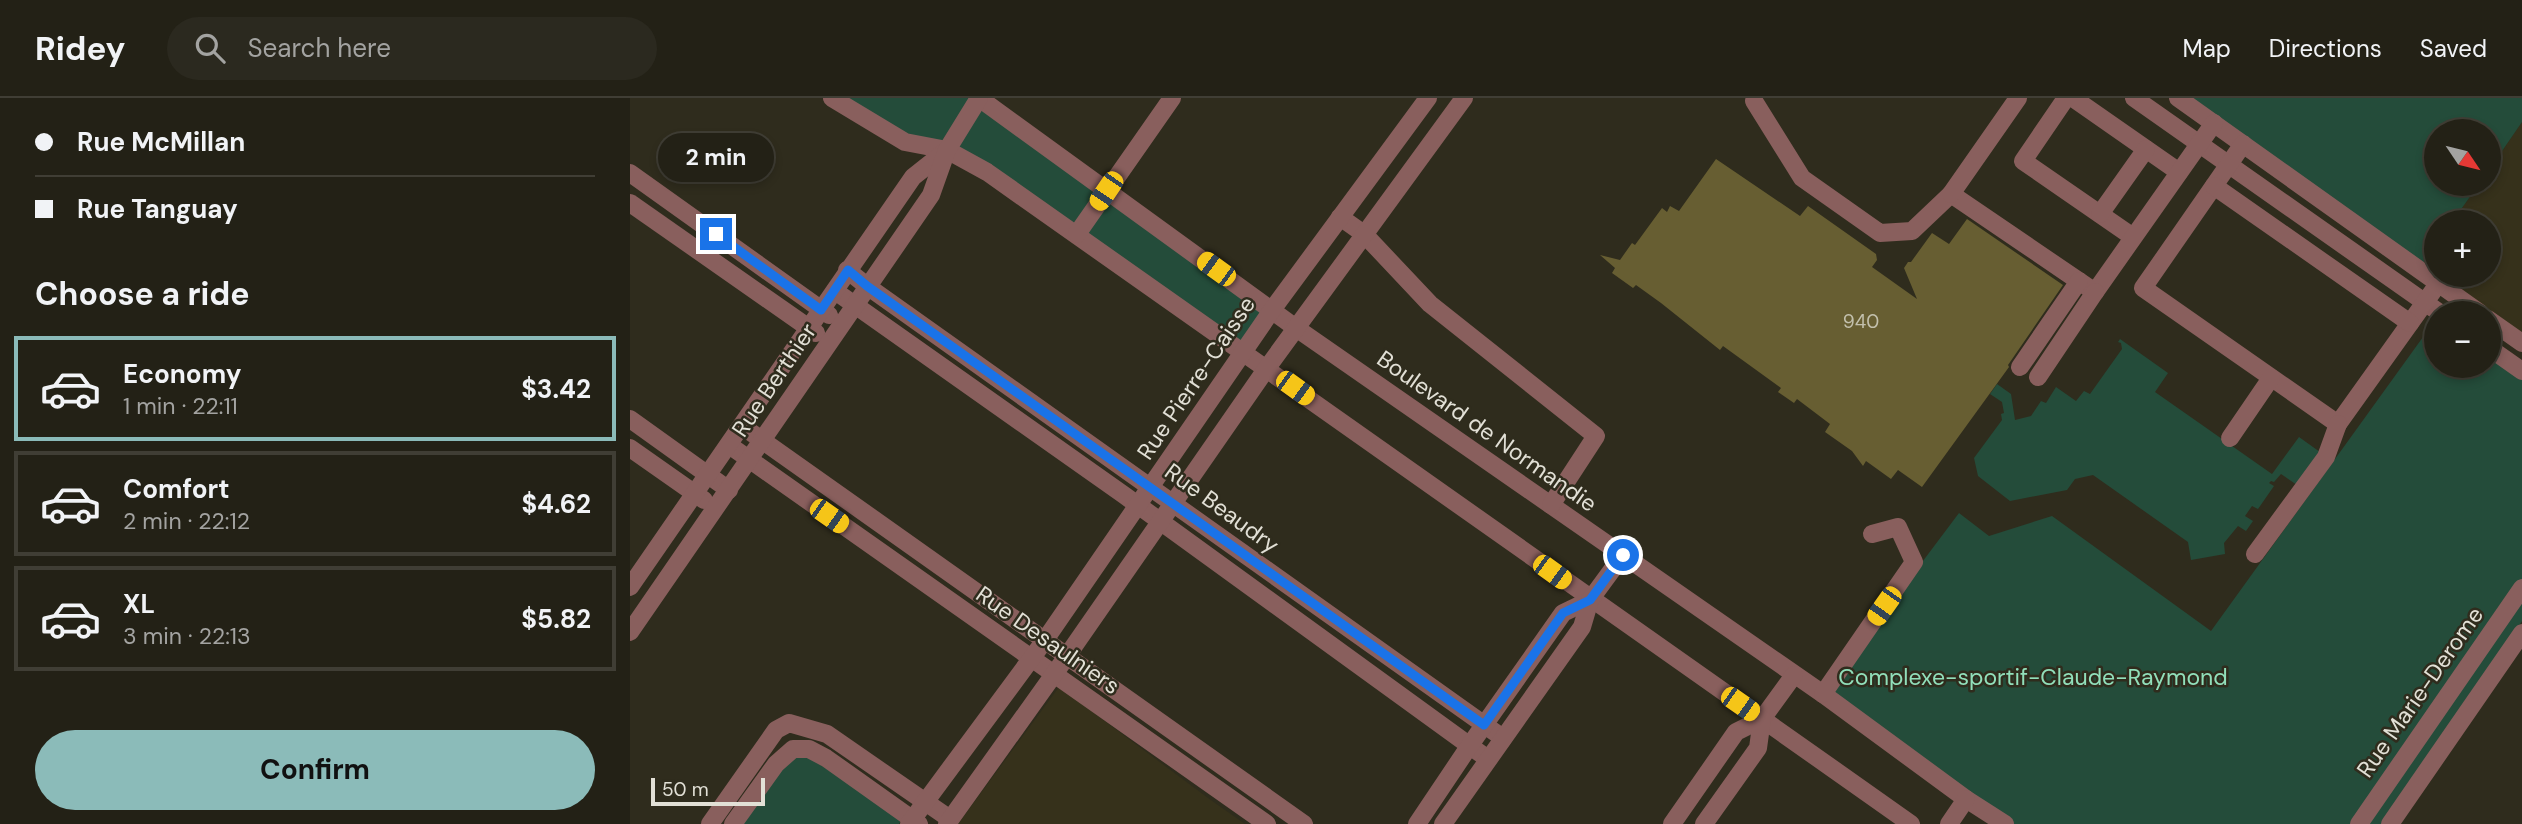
<!DOCTYPE html>
<meta charset="utf-8">
<style>
:root{--surface:#232116;--page:#2b291f;--text:#f1f3f6;--muted:#a3a3a1;--line:#403e35;--accent:#8bbbb9}
body{margin:0;font-family:"DM Sans",sans-serif;background:var(--page);color:var(--text);height:100vh;display:flex;flex-direction:column;font-size:26px;white-space:nowrap}
*{box-sizing:border-box;margin:0}
p{font-size:23px;color:var(--muted)}
.icon{flex:none;width:38px;height:38px;fill:none;stroke:currentColor;stroke-width:2;stroke-linecap:round;stroke-linejoin:round}
.map{position:relative;flex:1;overflow:hidden}
.panel{display:flex;flex-direction:column;background:var(--surface);width:630px}
.panel>*{flex:none}
.guide{display:grid;align-content:center;height:154px;padding:0 35px;background:var(--surface)}
.needle{width:46px;rotate:125deg}
.fabs{position:absolute;left:1794px;top:21px;display:grid;gap:14px}
.fabs a{display:grid;place-items:center;width:77px;height:77px;border-radius:50%;background:var(--surface);box-shadow:0 4px 10px #0003,0 0 0 2px var(--line);font-size:35px}
.scale{position:absolute;left:21px;bottom:18px;width:114px;box-sizing:border-box;padding-left:7px;border:4px solid #e2e0d6;border-top:0;font-size:19px;line-height:24px;white-space:nowrap;color:#e2e0d6;-webkit-text-stroke:5px #2f2c1d;paint-order:stroke}
.end{position:absolute;width:32px;height:32px;margin:-16px;border:9px solid #1a73e8;background:#fff;box-shadow:0 0 0 4px #fff}
.from{border-radius:50%}
.bubble{position:absolute;height:49px;border-radius:24px;background:var(--surface);box-shadow:0 4px 10px #0003,0 0 0 2px var(--line);font-size:23px;font-weight:700;line-height:49px;text-align:center}
.car{position:absolute;width:21px;height:42px;margin:-21px -10px;border-radius:9px;box-shadow:0 0 5px 2px #0007;background:linear-gradient(#f5c518 24%,#345 0 40%,#f5c518 0 76%,#345 0 86%,#f5c518 0)}
.guide b{display:flex;align-items:center;gap:24px;height:66px;font-size:26px}
.guide b+b{border-top:2px solid var(--line)}
.guide i{width:18px;height:18px;background:var(--text)}
ul{padding:0;list-style:none}
li{display:flex;align-items:center;gap:21px;height:105px;margin:0 14px 10px;padding:0 21px;border:4px solid var(--line);border-radius:0px}
li div{flex:1}
li b{display:block;font-size:26px}
li em{font-style:normal;font-weight:700}
li.on{border-color:var(--accent)}
li>.icon{width:63px;height:63px;stroke-width:1.5}
h2{padding:0 35px;font-size:32px;line-height:84px}
.action{display:flex;gap:14px;margin-top:auto;padding:14px 35px}
.action a{flex:1;height:80px;border-radius:42px;background:var(--accent);color:#111;font-size:28px;font-weight:700;line-height:80px;text-align:center}
header{display:flex;align-items:center;gap:42px;box-sizing:border-box;height:98px;padding:0 35px;background:var(--surface);border-bottom:2px solid var(--line)}
header strong{font-size:33px}
nav{display:flex;gap:38px;margin-inline-start:auto;font-size:24px}
.search{width:490px;height:63px;background:var(--page);display:flex;align-items:center;gap:18px;box-sizing:border-box;padding:0 24px;border-radius:38px;color:var(--muted);font-size:26px}
main{display:flex;flex:1;min-height:0}
.map>svg:first-child{display:block}
.built{fill:#36311b}
.green{fill:#244c3a}
.building{fill:#675e32}
.lines{fill:none;stroke-linecap:round;stroke-linejoin:round}
.minor{stroke:#895f5d;stroke-width:18}
.route{stroke:#1a73e8;stroke-width:9}
.labels{text-anchor:middle;stroke-width:5;stroke-linejoin:round;paint-order:stroke}
.number-label{font-size:19px;fill:#c3c0ad}
.street-label{font-size:23px;fill:#e2e0d6;stroke:#2f2c1d}
.park-label{font-size:23px;fill:#91dfba;stroke:#2f2c1d}
</style>
<header>
<strong>Ridey</strong>
<div class="search"><svg class="icon" aria-label="search" viewBox="0 0 24 24"><circle cx="10" cy="10" r="6"/><path d="M15 15l6 6"/></svg>Search here</div>
<nav><a>Map</a><a>Directions</a><a>Saved</a></nav>
</header>
<main>
<section class="panel">
<div class="guide">
<b><i class="from"></i>Rue McMillan</b>
<b><i></i>Rue Tanguay</b>
</div>
<h2>Choose a ride</h2>
<ul>
<li class="on"><svg class="icon" aria-label="car" viewBox="0 0 24 24"><path d="M5 17H2v-5l4-1 3-4h7l3 4 3 1v5h-3M9 17h6M6 11h13"/><circle cx="7" cy="17" r="2"/><circle cx="17" cy="17" r="2"/></svg><div><b>Economy</b><p>1 min · 22:11</p></div><em>$3.42</em></li>
<li><svg class="icon" aria-label="car" viewBox="0 0 24 24"><path d="M5 17H2v-5l4-1 3-4h7l3 4 3 1v5h-3M9 17h6M6 11h13"/><circle cx="7" cy="17" r="2"/><circle cx="17" cy="17" r="2"/></svg><div><b>Comfort</b><p>2 min · 22:12</p></div><em>$4.62</em></li>
<li><svg class="icon" aria-label="car" viewBox="0 0 24 24"><path d="M5 17H2v-5l4-1 3-4h7l3 4 3 1v5h-3M9 17h6M6 11h13"/><circle cx="7" cy="17" r="2"/><circle cx="17" cy="17" r="2"/></svg><div><b>XL</b><p>3 min · 22:13</p></div><em>$5.82</em></li>
</ul>
<div class="action"><a>Confirm</a></div>
</section>
<div class="map">
<svg width="1892" height="726" viewBox="0 0 1892 726">
<rect width="100%" height="100%" fill="#2f2c1d"/>
<g class="built">
<polygon points="1892,24 1892,245 1791,168 1806,147 1806,177 1858,177 1858,124 1822,124 1849,86 1858,86 1859,72"/>
<polygon points="429,589 578,700 615,726 328,726"/>
</g>
<g class="green">
<polygon points="202,0 349,0 642,212 615,254 357,74 275,44"/>
<polygon points="1554,0 1892,0 1892,24 1859,72 1858,33 1806,33 1806,86 1849,86 1822,124 1806,124 1806,147 1791,168"/>
<polygon points="1806,221 1806,268 1858,268 1859,243 1892,266 1892,523 1759,726 1366,726 1193,596 1329,415 1359,438 1422,418 1581,533"/>
<polygon points="1490,241 1538,275 1525,294 1642,376 1669,339 1690,354 1667,387 1651,376 1644,384 1641,383 1639,385 1644,388 1628,411 1622,408 1615,418 1623,423 1616,433 1608,428 1594,445 1595,456 1561,462 1558,444 1463,377 1445,381 1437,392 1380,403 1348,378 1344,360 1372,322 1371,316 1374,315 1372,304 1360,296 1367,286 1381,296 1385,322 1401,318 1411,303 1416,305 1426,289 1446,303 1454,293 1460,296 1492,251 1491,245 1488,244"/>
<polygon points="165,656 176,657 272,721 269,726 110,726 150,669"/>
</g>
<polygon class="building" points="1086,61 1170,118 1178,108 1246,156 1247,162 1242,169 1287,201 1274,170 1278,164 1281,164 1302,135 1319,146 1337,121 1433,187 1378,267 1379,269 1292,389 1268,372 1261,381 1236,363 1233,368 1222,353 1195,334 1200,326 1167,301 1164,305 1148,294 1151,290 1093,248 1090,252 1031,205 1006,187 1003,190 982,175 985,170 970,157 990,162 1002,145 1005,147 1032,110 1037,114 1040,108 1049,113"/>
<g class="lines">
<g class="minor">
<polyline points="202,0 275,44 317,52 357,74 1281,726"/>
<polyline points="349,0 666,230 1193,596 1336,701 1375,726"/>
<polyline points="1436,0 1393,63 1503,139"/>
<polyline points="1443,0 1549,74"/>
<polyline points="1504,0 1810,215"/>
<polyline points="1548,0 1850,215"/>
<polyline points="1124,3 1172,80 1250,135 1282,133 1321,96 1465,194 1584,25"/>
<polyline points="1613,46 1513,190 1708,326 1808,186"/>
<polyline points="0,75 199,217"/>
<polyline points="1584,88 1780,225"/>
<polyline points="1321,96 1388,0"/>
<polyline points="0,105 186,235"/>
<polyline points="1470,116 1516,51"/>
<polyline points="710,119 734,136 800,206 966,338 921,407"/>
<polyline points="447,136 542,0"/>
<polyline points="217,172 237,188 873,640"/>
<polyline points="205,193 494,397 858,661"/>
<polyline points="1858,221 1892,245"/>
<polyline points="1858,249 1892,273"/>
<polyline points="1390,269 1449,183"/>
<polyline points="1408,279 1465,194"/>
<polyline points="0,321 99,392"/>
<polyline points="112,328 674,726"/>
<polyline points="1600,340 1641,280"/>
<polyline points="99,347 637,726"/>
<polyline points="0,350 74,402"/>
<polyline points="1625,456 1696,359 1708,326"/>
<polyline points="0,489 283,79 317,52"/>
<polyline points="0,534 301,97 317,52 349,0"/>
<polyline points="1193,596 1284,464 1268,429 1242,436"/>
<polyline points="80,726 146,632 159,625 197,636 320,721"/>
<polyline points="103,726 146,666 163,651 179,651 196,660 289,726"/>
<polyline points="279,726 415,542 642,212 798,0"/>
<polyline points="317,726 437,558 637,270 834,0"/>
<polyline points="787,726 840,647 933,515 960,502"/>
<polyline points="813,726 952,529 960,502 993,457"/>
<polyline points="1042,726 1106,634 1132,621 1164,577"/>
<polyline points="1074,726 1128,650 1132,621"/>
<polyline points="1319,726 1336,701"/>
<polyline points="1729,726 1892,490"/>
<polyline points="1760,726 1892,535"/>
</g>
</g>
<g class="lines">
<polyline class="route" points="86,136 191,212 218,172 237,188 854,627 933,515 960,502 993,457"/>
</g>
<g class="labels">
<g class="number-label">
<text x="1231" y="230">940</text>
</g>
<g class="street-label">
<text transform="translate(566 280) rotate(-56)" y="8">Rue Pierre-Caisse</text>
<text transform="translate(144 282) rotate(-56)" y="8">Rue Berthier</text>
<text transform="translate(857 333) rotate(35)" y="8">Boulevard de Normandie</text>
<text transform="translate(592 410) rotate(36)" y="8">Rue Beaudry</text>
<text transform="translate(418 542) rotate(35)" y="8">Rue Desaulniers</text>
<text transform="translate(1790 594) rotate(-55)" y="8">Rue Marie-Derome</text>
</g>
<g class="park-label">
<text x="1403" y="587">Complexe-sportif-Claude-Raymond</text>
</g>
</g>
</svg>
<div class="fabs">
<a><svg class="needle" viewBox="-14 -14 28 28"><path d="M0-13l5 13h-10z" fill="#e53935"/><path d="M0 13l5-13h-10z" fill="#a3a3a1"/></svg></a>
<a>+</a>
<a>−</a>
</div>
<div class="scale">50 m</div>
<i class="end from" style="left:993px;top:457px"></i>
<i class="end" style="left:86px;top:136px"></i>
<div class="bubble" style="left:28px;top:35px;width:116px">2 min</div>
<i class="car" style="left:476px;top:93px;rotate:214deg"></i>
<i class="car" style="left:586px;top:171px;rotate:306deg"></i>
<i class="car" style="left:665px;top:290px;rotate:126deg"></i>
<i class="car" style="left:199px;top:418px;rotate:125deg"></i>
<i class="car" style="left:922px;top:474px;rotate:126deg"></i>
<i class="car" style="left:1254px;top:508px;rotate:215deg"></i>
<i class="car" style="left:1110px;top:606px;rotate:125deg"></i>
</div>
</main>
